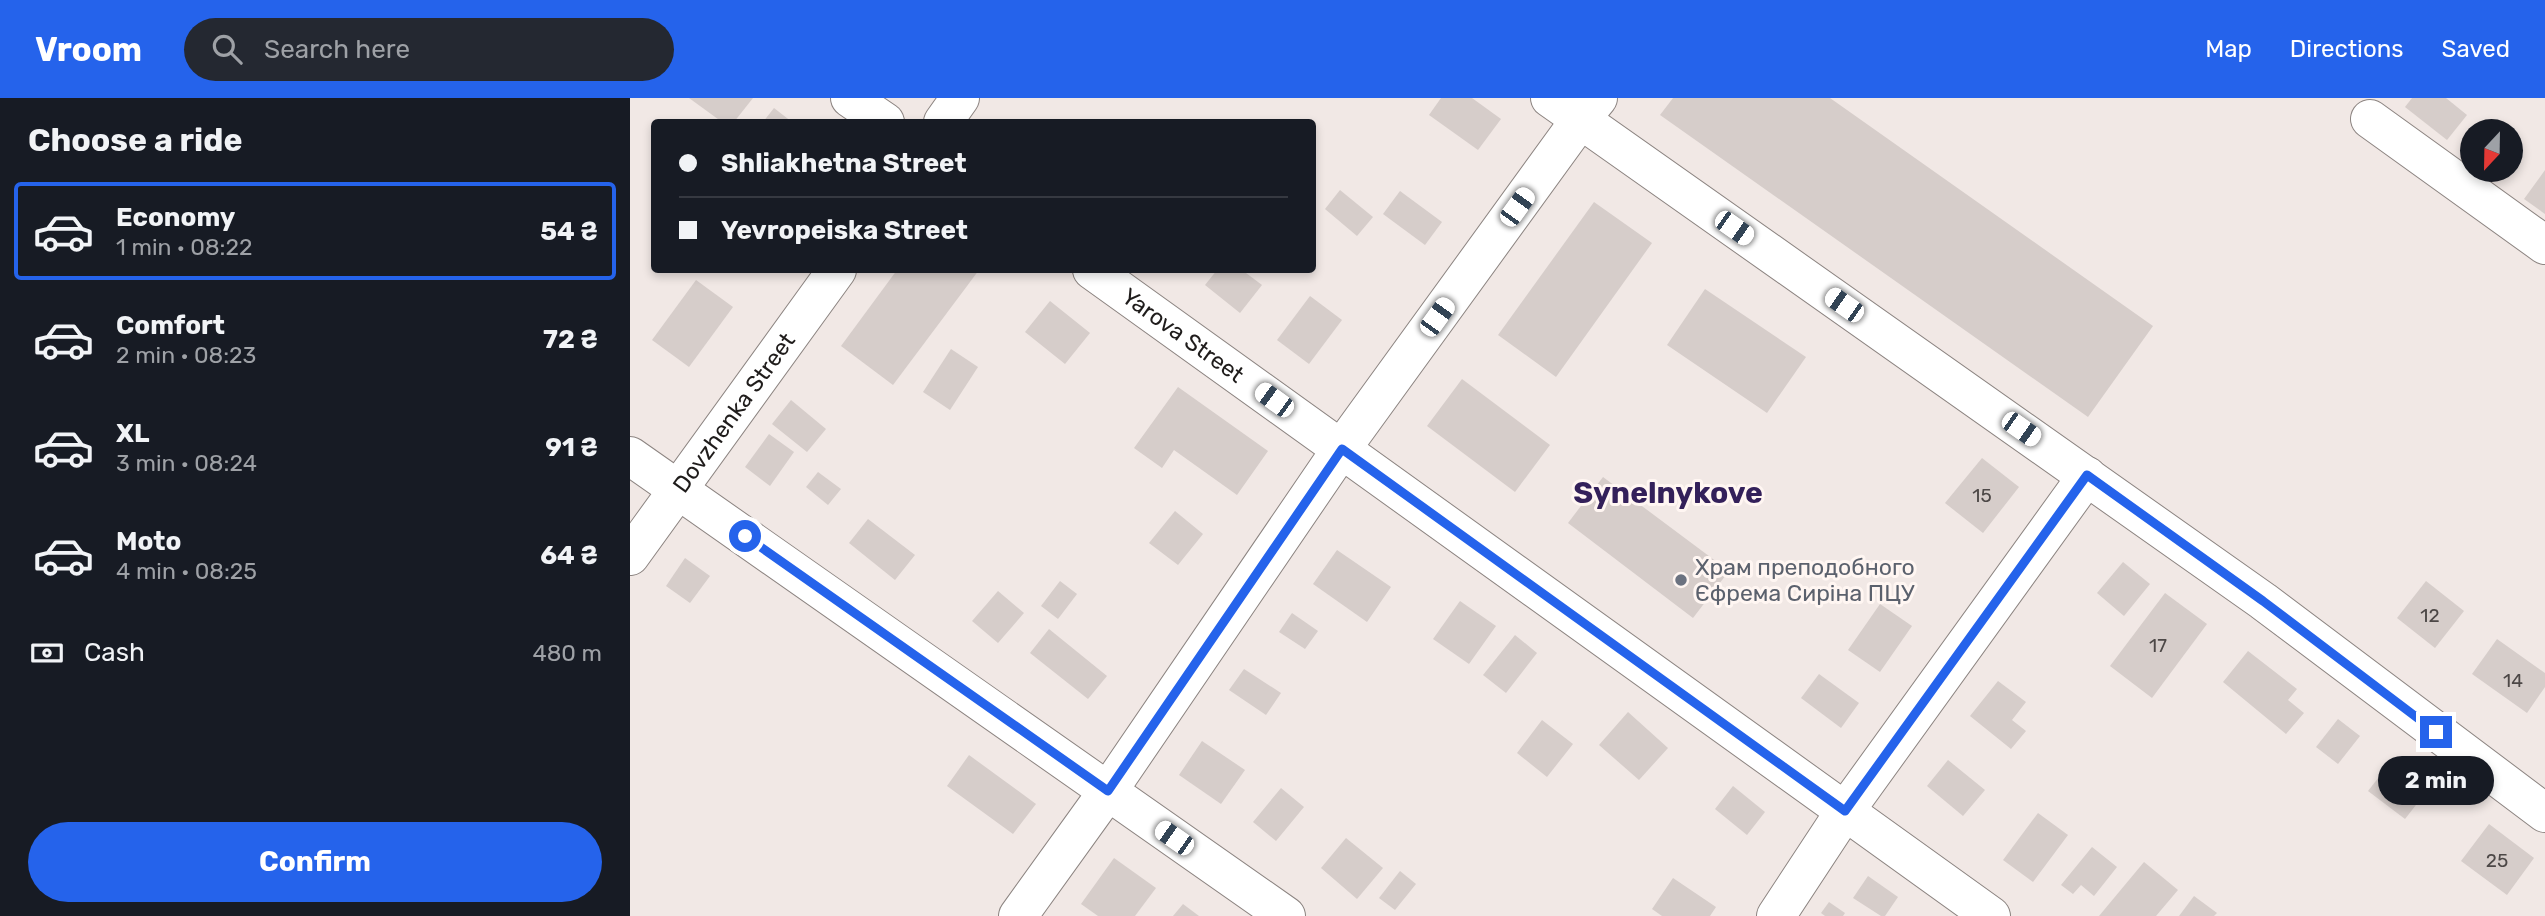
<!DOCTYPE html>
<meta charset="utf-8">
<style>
:root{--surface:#171b24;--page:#242831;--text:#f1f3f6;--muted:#9ea1a6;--line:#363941;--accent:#2563eb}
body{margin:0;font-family:Rubik,sans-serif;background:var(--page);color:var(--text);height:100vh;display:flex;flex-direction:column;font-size:26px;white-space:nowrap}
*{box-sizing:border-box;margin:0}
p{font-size:23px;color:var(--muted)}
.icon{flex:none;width:38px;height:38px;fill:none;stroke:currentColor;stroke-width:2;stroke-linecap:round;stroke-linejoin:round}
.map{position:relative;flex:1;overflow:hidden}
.details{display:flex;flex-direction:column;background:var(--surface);width:630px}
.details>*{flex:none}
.guide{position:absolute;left:21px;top:21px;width:665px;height:154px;border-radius:7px;box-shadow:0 4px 10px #0003;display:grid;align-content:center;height:154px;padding:0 28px;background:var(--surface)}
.needle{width:46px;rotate:202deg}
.fabs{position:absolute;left:1830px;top:21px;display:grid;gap:14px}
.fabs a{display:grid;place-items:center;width:63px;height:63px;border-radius:50%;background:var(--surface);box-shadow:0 4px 10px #0003;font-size:35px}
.end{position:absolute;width:32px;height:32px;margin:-16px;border:9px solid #2563eb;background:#fff;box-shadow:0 0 0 4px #fff}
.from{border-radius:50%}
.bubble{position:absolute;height:49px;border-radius:24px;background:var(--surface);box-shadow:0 4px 10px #0003;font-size:23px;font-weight:700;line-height:49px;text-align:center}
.car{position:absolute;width:21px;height:42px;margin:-21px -10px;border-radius:9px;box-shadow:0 0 5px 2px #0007;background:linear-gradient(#fff 24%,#345 0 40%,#fff 0 76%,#345 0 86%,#fff 0)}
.guide b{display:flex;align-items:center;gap:24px;height:66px;font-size:26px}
.guide b+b{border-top:2px solid var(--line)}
.guide i{width:18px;height:18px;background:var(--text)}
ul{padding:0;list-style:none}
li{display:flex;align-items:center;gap:21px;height:98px;margin:0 14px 10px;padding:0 14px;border:4px solid transparent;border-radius:7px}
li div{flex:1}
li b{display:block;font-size:26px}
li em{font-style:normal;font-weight:700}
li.selected{border-color:var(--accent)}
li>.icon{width:63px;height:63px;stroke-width:1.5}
h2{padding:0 28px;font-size:32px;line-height:84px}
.pay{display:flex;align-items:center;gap:18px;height:77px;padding:0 28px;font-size:26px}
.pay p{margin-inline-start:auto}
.button{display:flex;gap:14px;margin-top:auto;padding:14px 28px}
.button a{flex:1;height:80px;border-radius:42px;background:var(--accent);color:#fff;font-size:28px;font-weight:700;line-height:80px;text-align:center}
header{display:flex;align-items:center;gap:42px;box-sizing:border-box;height:98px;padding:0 35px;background:var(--accent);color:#fff}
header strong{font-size:33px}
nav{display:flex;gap:38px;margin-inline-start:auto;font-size:24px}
.search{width:490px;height:63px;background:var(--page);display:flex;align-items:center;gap:18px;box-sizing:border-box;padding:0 24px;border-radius:38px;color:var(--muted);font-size:26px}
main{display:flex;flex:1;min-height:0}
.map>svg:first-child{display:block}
.building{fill:#d6cdca}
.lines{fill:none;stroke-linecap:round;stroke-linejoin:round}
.street-casing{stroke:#8c8481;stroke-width:40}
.secondary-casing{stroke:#8c8481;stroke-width:40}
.street{stroke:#fff;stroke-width:38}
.secondary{stroke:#fff;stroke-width:38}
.route{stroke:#2563eb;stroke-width:9}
.worship-dot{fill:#6b7280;stroke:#fff6f2;stroke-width:2.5}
.labels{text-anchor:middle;stroke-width:6;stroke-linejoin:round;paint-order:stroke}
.number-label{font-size:19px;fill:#4d4847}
.street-label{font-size:23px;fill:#1f1c1b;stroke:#fff6f2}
.worship-label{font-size:23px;fill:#5b616d;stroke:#fff6f2;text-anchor:start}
.district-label{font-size:30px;font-weight:bold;fill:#33205a;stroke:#fff6f2}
</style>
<header>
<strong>Vroom</strong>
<div class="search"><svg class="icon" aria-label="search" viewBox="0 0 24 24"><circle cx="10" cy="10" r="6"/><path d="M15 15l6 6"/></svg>Search here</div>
<nav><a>Map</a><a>Directions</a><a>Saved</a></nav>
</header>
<main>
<section class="details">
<h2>Choose a ride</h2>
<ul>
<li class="selected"><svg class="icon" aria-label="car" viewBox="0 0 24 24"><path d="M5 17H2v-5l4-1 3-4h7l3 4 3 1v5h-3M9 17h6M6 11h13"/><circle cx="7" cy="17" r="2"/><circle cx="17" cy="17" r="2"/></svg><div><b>Economy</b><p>1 min · 08:22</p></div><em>54 ₴</em></li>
<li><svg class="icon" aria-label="car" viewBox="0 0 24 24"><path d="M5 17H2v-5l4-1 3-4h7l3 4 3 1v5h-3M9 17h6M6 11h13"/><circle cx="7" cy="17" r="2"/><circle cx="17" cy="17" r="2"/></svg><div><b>Comfort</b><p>2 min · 08:23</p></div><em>72 ₴</em></li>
<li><svg class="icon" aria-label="car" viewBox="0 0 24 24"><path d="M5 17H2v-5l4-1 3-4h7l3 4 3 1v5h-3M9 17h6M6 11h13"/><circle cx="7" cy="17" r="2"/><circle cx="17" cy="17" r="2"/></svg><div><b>XL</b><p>3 min · 08:24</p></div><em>91 ₴</em></li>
<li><svg class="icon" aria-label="car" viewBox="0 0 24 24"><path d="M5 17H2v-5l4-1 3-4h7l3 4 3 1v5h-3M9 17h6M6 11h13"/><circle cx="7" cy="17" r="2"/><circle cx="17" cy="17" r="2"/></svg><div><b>Moto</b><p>4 min · 08:25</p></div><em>64 ₴</em></li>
</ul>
<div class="pay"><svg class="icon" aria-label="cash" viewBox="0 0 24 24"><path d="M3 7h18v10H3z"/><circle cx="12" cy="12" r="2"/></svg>Cash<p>480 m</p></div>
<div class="button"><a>Confirm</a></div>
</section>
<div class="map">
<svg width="1915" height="818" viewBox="0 0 1915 818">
<rect width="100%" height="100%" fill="#f1e8e5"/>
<g class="building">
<polygon points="59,0 123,0 104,24 92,24"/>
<polygon points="811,0 842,0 871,21 848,52 799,17"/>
<polygon points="1043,0 1200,0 1523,228 1458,319 1030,17"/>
<polygon points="1782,0 1816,0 1837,17 1817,42 1775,9"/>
<polygon points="144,10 162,24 133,24"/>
<polygon points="1915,72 1915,116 1894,101"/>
<polygon points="710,92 743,119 727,138 695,111"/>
<polygon points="770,93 812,124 795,147 753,116"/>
<polygon points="964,104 1022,145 926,279 868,237"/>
<polygon points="267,172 349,172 263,287 211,248"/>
<polygon points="587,172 612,172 632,187 610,215 575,187"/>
<polygon points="66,182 103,209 59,269 22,242"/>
<polygon points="1075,191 1176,259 1137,315 1037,247"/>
<polygon points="680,198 712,222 679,266 647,242"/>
<polygon points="420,203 460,235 435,266 395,234"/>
<polygon points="321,251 348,269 320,312 293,294"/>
<polygon points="832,281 920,347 885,394 797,328"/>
<polygon points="548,289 638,353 607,397 544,352 532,370 504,350"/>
<polygon points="161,302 196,331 177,354 142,326"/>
<polygon points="139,336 164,354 140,388 115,369"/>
<polygon points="1352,360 1389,389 1353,435 1315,405"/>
<polygon points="188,374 211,391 198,407 176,389"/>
<polygon points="973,379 1099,473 1063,520 938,425"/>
<polygon points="545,413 573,436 548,467 519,445"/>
<polygon points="238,421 285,457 265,482 219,445"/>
<polygon points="707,452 761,489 737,524 683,486"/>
<polygon points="55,460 80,478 60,505 36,488"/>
<polygon points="1493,464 1520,486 1494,518 1467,495"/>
<polygon points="430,483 447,496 428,521 411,508"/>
<polygon points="1796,483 1834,513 1805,550 1767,520"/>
<polygon points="368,493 394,515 368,545 342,523"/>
<polygon points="1535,495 1577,526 1522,600 1480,568"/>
<polygon points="830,503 866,528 839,566 803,541"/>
<polygon points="1250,506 1282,528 1250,574 1218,552"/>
<polygon points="662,515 688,533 675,551 649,534"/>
<polygon points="419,531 477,578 458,601 400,555"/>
<polygon points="885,537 907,555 876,595 853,577"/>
<polygon points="1867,541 1915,575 1915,589 1897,615 1842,576"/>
<polygon points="1618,553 1667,591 1658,602 1674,615 1656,636 1593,584"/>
<polygon points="614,571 651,595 636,617 599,592"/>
<polygon points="1189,576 1229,605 1211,630 1171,600"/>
<polygon points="1368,583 1396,604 1382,622 1396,633 1381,651 1340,618"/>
<polygon points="998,614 1038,650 1009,682 969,647"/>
<polygon points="1708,621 1730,638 1708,666 1686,649"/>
<polygon points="912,622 943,646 917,679 887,655"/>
<polygon points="572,643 615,672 591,706 549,677"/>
<polygon points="339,657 406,706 383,736 317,688"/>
<polygon points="1763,661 1800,689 1775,721 1738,693"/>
<polygon points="1318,662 1355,692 1333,718 1297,688"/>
<polygon points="1103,688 1135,714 1117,737 1085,711"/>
<polygon points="651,690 674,709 646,743 623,724"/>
<polygon points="1408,715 1438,737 1403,784 1373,762"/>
<polygon points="1859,726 1904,760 1877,797 1831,763"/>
<polygon points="716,740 753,770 727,801 691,770"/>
<polygon points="1462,749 1487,769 1464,798 1451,787 1443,796 1431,787"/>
<polygon points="484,760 526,790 505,818 468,818 451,806"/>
<polygon points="1514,764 1548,792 1526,818 1469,818"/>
<polygon points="770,773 786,786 765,812 749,800"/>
<polygon points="1238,778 1268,799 1255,818 1251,818 1223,800"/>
<polygon points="1043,780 1086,809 1080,818 1032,818 1022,811"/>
<polygon points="1564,798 1587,815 1584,818 1549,818"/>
<polygon points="1199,804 1215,815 1213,818 1195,818 1191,815"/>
<polygon points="553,806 569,818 543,818"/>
</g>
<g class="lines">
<g class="street-casing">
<g id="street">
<polyline points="220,0 255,24"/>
<polyline points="920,0 1633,503 1915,715"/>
<polyline points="1740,21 1915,147"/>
<polyline points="313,24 330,0"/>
<path id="s1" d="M462,172L1361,818"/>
<polyline points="0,358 656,818"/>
<path id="s2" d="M0,458L207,172"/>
<polyline points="1146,818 1215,713 1457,378"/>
</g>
</g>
<g class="secondary-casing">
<polyline id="secondary" points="388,818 478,693 712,350 950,22 968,0"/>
</g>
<use href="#street" class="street"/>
<use href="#secondary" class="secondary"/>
</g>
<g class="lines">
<polyline class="route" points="115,438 478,693 712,351 1215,713 1457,377 1633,503 1806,634"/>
</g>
<circle class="worship-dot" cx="1051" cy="482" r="7"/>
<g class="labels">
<g class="number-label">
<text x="1352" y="404">15</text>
<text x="1800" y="524">12</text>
<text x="1528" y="554">17</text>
<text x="1883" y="589">14</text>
<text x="1867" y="769">25</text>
</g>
<g class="street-label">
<text dy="8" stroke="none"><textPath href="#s1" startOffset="112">Yarova Street</textPath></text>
<text dy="8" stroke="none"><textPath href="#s2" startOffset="177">Dovzhenka Street</textPath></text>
</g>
<g class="worship-label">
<text x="1065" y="477">Храм преподобного<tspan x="1065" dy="26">Єфрема Сиріна ПЦУ</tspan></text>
</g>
<g class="district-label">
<text x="1038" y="405">Synelnykove</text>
</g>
</g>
</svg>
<div class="fabs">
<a><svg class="needle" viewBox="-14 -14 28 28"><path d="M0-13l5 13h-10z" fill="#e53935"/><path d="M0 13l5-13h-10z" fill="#9ea1a6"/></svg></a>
</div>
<i class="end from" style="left:115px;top:438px"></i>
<i class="end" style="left:1806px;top:634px"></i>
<div class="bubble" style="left:1748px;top:658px;width:116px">2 min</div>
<i class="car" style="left:887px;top:109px;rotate:36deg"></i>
<i class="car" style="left:1104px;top:130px;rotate:125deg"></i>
<i class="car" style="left:1214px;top:207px;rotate:305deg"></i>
<i class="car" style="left:807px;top:219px;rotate:36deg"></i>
<i class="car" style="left:644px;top:302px;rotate:306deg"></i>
<i class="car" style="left:1391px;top:331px;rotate:125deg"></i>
<i class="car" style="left:544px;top:740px;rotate:305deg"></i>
<div class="guide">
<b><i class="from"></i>Shliakhetna Street</b>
<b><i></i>Yevropeiska Street</b>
</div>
</div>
</main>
